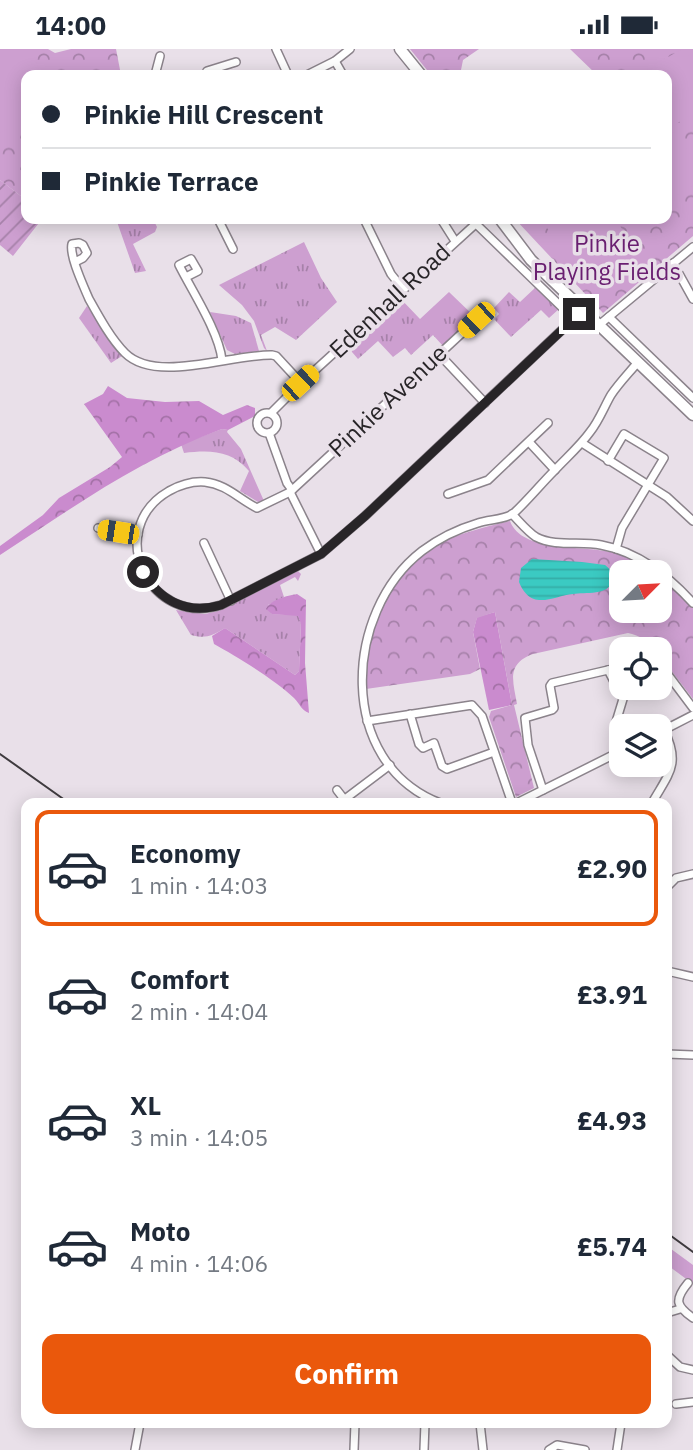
<!DOCTYPE html>
<meta charset="utf-8">
<style>
:root{--surface:#fff;--page:#f2f2f3;--text:#1f2937;--muted:#747a83;--line:#e0e1e3;--accent:#ea580c}
body{margin:0;font-family:"IBM Plex Sans",sans-serif;background:var(--page);color:var(--text);height:100vh;display:flex;flex-direction:column;font-size:26px;white-space:nowrap}
*{box-sizing:border-box;margin:0}
p{font-size:23px;color:var(--muted)}
.icon{flex:none;width:38px;height:38px;fill:none;stroke:currentColor;stroke-width:2;stroke-linecap:round;stroke-linejoin:round}
.map{position:relative;flex:1;overflow:hidden}
.drawer{position:absolute;left:21px;top:749px;width:651px;height:630px;display:flex;flex-direction:column;background:var(--surface);border-radius:14px;box-shadow:0 4px 18px #0003}
.drawer>*{flex:none}
.guide{position:absolute;left:21px;top:21px;width:651px;height:154px;border-radius:14px;box-shadow:0 4px 18px #0003;display:grid;align-content:center;height:154px;padding:0 21px;background:var(--surface)}
.needle{width:46px;rotate:66deg}
.controls{position:absolute;left:609px;top:511px;display:grid;gap:14px}
.controls a{display:grid;place-items:center;width:63px;height:63px;border-radius:14px;background:var(--surface);box-shadow:0 4px 18px #0003;font-size:35px}
.end{position:absolute;width:32px;height:32px;margin:-16px;border:9px solid #282528;background:#fff;box-shadow:0 0 0 4px #fff}
.from{border-radius:50%}
.car{position:absolute;width:21px;height:42px;margin:-21px -10px;border-radius:9px;box-shadow:0 0 5px 2px #0007;background:linear-gradient(#f5c518 24%,#345 0 40%,#f5c518 0 76%,#345 0 86%,#f5c518 0)}
.guide b{display:flex;align-items:center;gap:24px;height:66px;font-size:26px}
.guide b+b{border-top:2px solid var(--line)}
.guide i{width:18px;height:18px;background:var(--text)}
ul{padding:12px 0 0;list-style:none}
li{display:flex;align-items:center;gap:21px;height:116px;margin:0 14px 10px;padding:0 7px;border:4px solid transparent;border-radius:14px}
li div{flex:1}
li b{display:block;font-size:26px}
li em{font-style:normal;font-weight:700}
li.selected{border-color:var(--accent)}
li>.icon{width:63px;height:63px;stroke-width:1.5}
.primary-button{display:flex;gap:14px;margin-top:auto;padding:14px 21px}
.primary-button a{flex:1;height:80px;border-radius:14px;background:var(--accent);color:#fff;font-size:28px;font-weight:700;line-height:80px;text-align:center}
.status{display:flex;justify-content:space-between;align-items:center;height:49px;padding:0 35px;background:var(--surface);direction:ltr}
.status svg{height:19px;fill:currentColor}
.map>svg:first-child{display:block}
.grass{fill:url(#grass-tufts)}
.forest{fill:url(#forest-crowns)}
.park{fill:url(#park-crowns)}
.garden{fill:url(#garden-furrows)}
.pitch{fill:#cd9fd0}
.water{fill:url(#water-rules)}
.lines{fill:none;stroke-linecap:round;stroke-linejoin:round}
.street-casing{stroke:#8b838b;stroke-width:10}
.secondary-casing{stroke:#8b838b;stroke-width:13}
.street{stroke:#fff;stroke-width:7}
.secondary{stroke:#fff;stroke-width:10}
.rail{stroke:#3f3b3f;stroke-width:2}
.route{stroke:#282528;stroke-width:9}
.labels{text-anchor:middle;stroke-width:7;stroke-linejoin:round;paint-order:stroke}
.park-label{font-size:24px;fill:#6a1f71;stroke:#e9e0e9}
.street-label{font-size:24px;fill:#282528;stroke:#e9e0e9}
</style>
<div class="status"><b>14:00</b><svg viewBox="0 0 49 12"><path d="M0 12V9h3v3zM5 12V6h3v6zM10 12V3h3v9zM15 12V0h3v12zM26 1h20v11H26zM47 4h2v5h-2z"/></svg></div>
<div class="map">
<svg width="693" height="1401" viewBox="0 0 693 1401">
<defs>
<pattern id="grass-tufts" width="24" height="20" patternUnits="userSpaceOnUse" patternTransform="scale(1.75)"><rect width="24" height="20" fill="#cd9fd0"/><path d="M3 7l-1-3M5 7V3M7 7l1-3M15 17l-1-3M17 17v-4M19 17l1-3" fill="none" stroke="#a681a9"/></pattern>
<pattern id="forest-crowns" width="20" height="18" patternUnits="userSpaceOnUse" patternTransform="scale(1.75)"><rect width="20" height="18" fill="#ca8bce"/><path d="M2 6a3 3 0 1 1 6 0M12 15a3 3 0 1 1 6 0" fill="none" stroke="#a471a7"/></pattern>
<pattern id="park-crowns" width="20" height="18" patternUnits="userSpaceOnUse" patternTransform="scale(1.75)"><rect width="20" height="18" fill="#cd9fd0"/><path d="M2 6a3 3 0 1 1 6 0M12 15a3 3 0 1 1 6 0" fill="none" stroke="#a681a9"/></pattern>
<pattern id="garden-furrows" width="10" height="10" patternUnits="userSpaceOnUse" patternTransform="scale(1.75)"><rect width="10" height="10" fill="#cd9fd0"/><path d="M-1 1l2-2M0 10L10 0M9 11l2-2" fill="none" stroke="#a681a9"/></pattern>
<pattern id="water-rules" width="6" height="5" patternUnits="userSpaceOnUse" patternTransform="scale(1.75)"><rect width="6" height="5" fill="#3bcac2"/><path d="M0 2.5h6" fill="none" stroke="#34ada7"/></pattern>
</defs>
<rect width="100%" height="100%" fill="#e9e0e9"/>
<g class="grass">
<polygon points="116,170 153,170 157,178 155,183 133,195 146,222 135,224"/>
<polygon points="304,193 321,229 337,253 296,291 275,278 261,286 267,302 264,299 254,272 242,256 219,236"/>
<polygon points="536,238 559,260 549,269 541,261 511,288 494,270 499,265 494,259 509,243 520,253"/>
<polygon points="449,243 475,268 443,297 433,286 411,306 405,299 393,308 378,292 358,310 346,296 399,248 420,270"/>
<polygon points="87,257 122,307 111,314 79,269"/>
<polygon points="210,263 236,267 251,274 259,302 235,305 227,301"/>
<path d="M222,380L228,381L227,383L241,400L264,452L258,453L240,442L249,422C231,401 210,401 184,404L181,395Z"/>
<path d="M298,522L301,525L298,532L295,528L280,536L284,548L268,556L272,565L298,566L301,574L299,622L295,626L225,579C212,587 205,590 191,586L176,561L205,565L218,562Z"/>
<polygon points="667,1197 693,1216 693,1235 670,1218 667,1222"/>
</g>
<g class="forest">
<path d="M108,337L127,349L165,353L199,352L223,366L247,356L255,359V367L228,381L222,380C138,411 74,458 0,506V497L43,466L59,449L110,418L122,408L84,355L103,345Z"/>
<path d="M297,545L306,551L305,614L309,664C301,661 300,655 294,649C275,631 236,607 214,595L212,587L225,579L295,626L299,622L301,575L298,567L272,565L266,560C271,550 287,547 297,545Z"/>
<polygon points="495,563 512,656 489,661 473,583 477,568"/>
</g>
<g class="park">
<polygon points="0,0 48,0 55,4 71,0 116,0 121,26 26,26 26,151 0,131"/>
<polygon points="410,0 479,0 463,11 460,26 431,26"/>
<polygon points="570,0 693,0 693,187 603,264 515,170 667,170 667,26 597,26"/>
<path d="M510,472C522,504 582,496 610,503C627,507 641,515 655,523H621V562H660V527L693,559V650L660,607V600H654C647,592 639,586 628,584L533,605C506,615 513,632 517,655L514,656L534,739L516,748L489,668L491,662L512,656L495,563L477,569L473,583L480,620L470,625L366,640C367,622 367,602 371,585C379,554 407,510 437,495C460,484 485,478 510,472Z"/>
</g>
<polygon class="garden" points="0,131 26,151 26,170 42,170 13,207 0,196"/>
<g class="pitch">
<polygon points="0,0 27,0 36,11 41,26 26,26 26,64 10,79 0,84"/>
<polygon points="682,0 685,0 693,14 693,65 667,80 667,26 637,26"/>
<polygon points="676,82 693,110 693,136 667,152 667,87"/>
<polygon points="542,170 616,170 636,204 580,236"/>
</g>
<path class="water" d="M532,510L582,513L605,516C610,520 614,524 613,531C609,547 585,543 573,545C562,546 549,552 539,551C529,551 522,541 519,533L521,519Z"/>
<g class="lines">
<g class="street-casing">
<g id="street">
<polyline points="276,0 288,26"/>
<polyline points="335,12 343,26"/>
<polyline points="207,22 236,13"/>
<polyline points="155,26 160,7"/>
<polyline points="307,26 335,12 350,0"/>
<polyline points="218,170 233,200"/>
<polyline points="364,170 391,225 403,240"/>
<polyline points="441,170 455,192"/>
<polyline points="475,174 574,270"/>
<path d="M75,213L83,209L87,204L83,196L79,194L72,195C69,207 84,238 89,250C99,268 111,290 125,304C156,335 231,305 272,306L276,307L301,334"/>
<polyline points="673,214 693,250"/>
<path d="M186,228L198,222L191,210L179,216C192,242 219,283 222,311"/>
<path d="M487,261L290,443L257,459C239,450 226,435 205,433C193,432 180,436 169,442C103,480 149,579 221,556L321,505L365,467L583,261"/>
<polyline points="609,268 693,349"/>
<polyline points="599,276 693,198"/>
<polyline points="439,305 485,354"/>
<circle cx="267" cy="374" r="10"/>
<polyline points="271,364 301,334 481,170"/>
<polyline points="269,384 287,434 292,441"/>
<polyline points="529,393 555,421"/>
<polyline points="582,394 667,448 693,472"/>
<polyline points="608,412 624,385 664,409 622,479 616,500"/>
<polyline points="290,443 321,505"/>
<polyline points="448,445 488,431 548,374"/>
<path d="M512,465C520,473 527,482 536,488C555,498 581,492 601,496C639,503 668,527 693,554"/>
<polyline points="98,479 138,486"/>
<polyline points="204,494 231,552"/>
<polyline points="660,615 693,659"/>
<polyline points="608,621 623,650 616,673 621,684"/>
<polyline points="410,665 419,695 423,699 434,694 442,717 447,720 494,703"/>
<polyline points="367,672 472,656 482,667 512,754"/>
<polyline points="660,683 693,666"/>
<polyline points="337,741 347,754"/>
<polyline points="543,741 528,696 525,669 552,661 554,659 550,637 552,634 621,618"/>
<polyline points="345,750 390,716"/>
<path d="M440,754C336,714 343,563 422,502C439,489 458,480 478,474C489,470 505,471 514,464C528,451 541,435 554,422C566,409 580,397 590,383C599,372 604,358 611,346C619,334 629,324 638,313"/>
<polyline points="517,754 621,702"/>
<path d="M652,754C669,724 681,715 664,681"/>
<polyline points="667,838 676,829 693,825"/>
<polyline points="667,922 693,928"/>
<polyline points="667,1005 693,1006"/>
<path d="M688,1234C674,1251 676,1257 693,1269"/>
<polyline points="670,1263 680,1260"/>
<polyline points="667,1306 680,1318 693,1321"/>
<polyline points="676,1355 693,1353"/>
<polyline points="480,1374 483,1401"/>
<polyline points="135,1401 140,1374"/>
<polyline points="354,1401 355,1374"/>
<polyline points="424,1401 425,1374"/>
<polyline points="549,1401 557,1396 585,1401"/>
<polyline points="617,1401 621,1374"/>
</g>
</g>
<g class="secondary-casing">
<g id="secondary">
<polyline points="400,0 421,26"/>
<polyline points="500,170 531,211 693,366"/>
</g>
</g>
<use href="#street" class="street"/>
<use href="#secondary" class="secondary"/>
<g class="rail">
<polyline points="0,705 69,754"/>
<polyline points="667,1184 693,1203"/>
</g>
</g>
<g class="lines">
<path class="route" d="M143,523C160,552 187,566 221,556L321,505L365,467L579,265"/>
</g>
<g class="labels">
<g class="park-label">
<text x="607" y="203">Pinkie<tspan x="607" dy="28">Playing Fields</tspan></text>
</g>
<g class="street-label">
<text transform="translate(390 252) rotate(-43)" y="8">Edenhall Road</text>
<text transform="translate(388 352) rotate(-43)" y="8">Pinkie Avenue</text>
</g>
</g>
</svg>
<div class="controls">
<a><svg class="needle" viewBox="-14 -14 28 28"><path d="M0-13l5 13h-10z" fill="#e53935"/><path d="M0 13l5-13h-10z" fill="#747a83"/></svg></a>
<a><svg class="icon" aria-label="locate" viewBox="0 0 24 24"><circle cx="12" cy="12" r="6"/><path d="M12 2v4M12 18v4M2 12h4M18 12h4"/></svg></a>
<a><svg class="icon" aria-label="layers" viewBox="0 0 24 24"><path d="M12 4l9 5-9 5-9-5zM3 14l9 5 9-5"/></svg></a>
</div>
<i class="end from" style="left:143px;top:523px"></i>
<i class="end" style="left:579px;top:265px"></i>
<i class="car" style="left:476px;top:271px;rotate:227deg"></i>
<i class="car" style="left:300px;top:334px;rotate:47deg"></i>
<i class="car" style="left:118px;top:483px;rotate:279deg"></i>
<div class="guide">
<b><i class="from"></i>Pinkie Hill Crescent</b>
<b><i></i>Pinkie Terrace</b>
</div>
<section class="drawer">
<ul>
<li class="selected"><svg class="icon" aria-label="car" viewBox="0 0 24 24"><path d="M5 17H2v-5l4-1 3-4h7l3 4 3 1v5h-3M9 17h6M6 11h13"/><circle cx="7" cy="17" r="2"/><circle cx="17" cy="17" r="2"/></svg><div><b>Economy</b><p>1 min · 14:03</p></div><em>£2.90</em></li>
<li><svg class="icon" aria-label="car" viewBox="0 0 24 24"><path d="M5 17H2v-5l4-1 3-4h7l3 4 3 1v5h-3M9 17h6M6 11h13"/><circle cx="7" cy="17" r="2"/><circle cx="17" cy="17" r="2"/></svg><div><b>Comfort</b><p>2 min · 14:04</p></div><em>£3.91</em></li>
<li><svg class="icon" aria-label="car" viewBox="0 0 24 24"><path d="M5 17H2v-5l4-1 3-4h7l3 4 3 1v5h-3M9 17h6M6 11h13"/><circle cx="7" cy="17" r="2"/><circle cx="17" cy="17" r="2"/></svg><div><b>XL</b><p>3 min · 14:05</p></div><em>£4.93</em></li>
<li><svg class="icon" aria-label="car" viewBox="0 0 24 24"><path d="M5 17H2v-5l4-1 3-4h7l3 4 3 1v5h-3M9 17h6M6 11h13"/><circle cx="7" cy="17" r="2"/><circle cx="17" cy="17" r="2"/></svg><div><b>Moto</b><p>4 min · 14:06</p></div><em>£5.74</em></li>
</ul>
<div class="primary-button"><a>Confirm</a></div>
</section>
</div>
